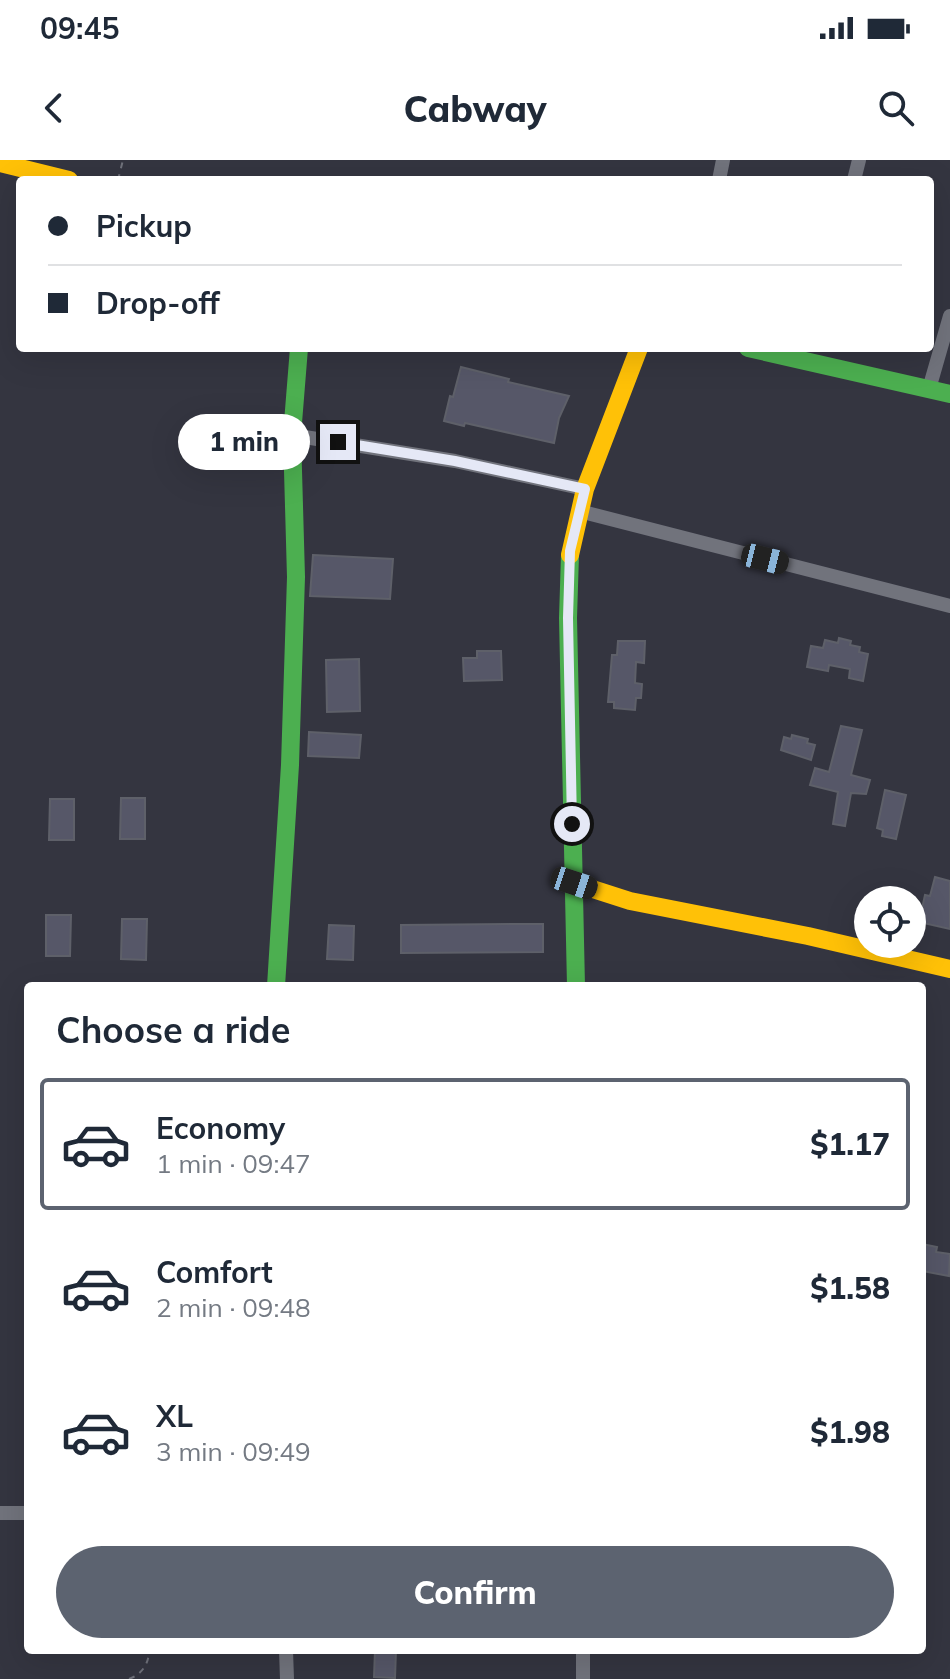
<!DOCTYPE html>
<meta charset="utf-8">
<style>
:root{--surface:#fff;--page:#f2f2f3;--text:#1f2937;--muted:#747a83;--line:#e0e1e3;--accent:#5c6370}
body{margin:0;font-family:Mulish,sans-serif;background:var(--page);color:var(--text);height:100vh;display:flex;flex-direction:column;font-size:30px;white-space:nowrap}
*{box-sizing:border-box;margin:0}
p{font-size:26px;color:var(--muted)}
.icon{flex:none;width:44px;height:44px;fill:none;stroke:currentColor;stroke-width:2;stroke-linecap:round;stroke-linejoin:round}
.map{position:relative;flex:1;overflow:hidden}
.side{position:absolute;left:24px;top:822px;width:902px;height:672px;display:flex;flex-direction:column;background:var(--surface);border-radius:8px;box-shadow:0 8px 32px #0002}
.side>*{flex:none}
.top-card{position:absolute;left:16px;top:16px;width:918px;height:176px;border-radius:8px;box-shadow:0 8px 32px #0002;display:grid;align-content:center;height:176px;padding:0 32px;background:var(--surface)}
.buttons{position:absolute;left:854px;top:726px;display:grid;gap:16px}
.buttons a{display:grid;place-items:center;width:72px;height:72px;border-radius:50%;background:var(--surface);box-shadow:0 8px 32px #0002;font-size:40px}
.end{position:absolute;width:36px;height:36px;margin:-18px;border:10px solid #e5e8f6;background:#111;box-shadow:0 0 0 4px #111}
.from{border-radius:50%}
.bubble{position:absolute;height:56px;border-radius:28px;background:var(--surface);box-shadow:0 8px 32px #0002;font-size:26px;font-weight:800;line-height:56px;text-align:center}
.car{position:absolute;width:24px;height:48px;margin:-24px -12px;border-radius:10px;box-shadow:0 0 6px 2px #0007;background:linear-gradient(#222 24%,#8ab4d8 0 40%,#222 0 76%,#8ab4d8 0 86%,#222 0)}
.top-card b{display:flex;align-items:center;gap:28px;height:76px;font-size:30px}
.top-card b+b{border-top:2px solid var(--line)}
.top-card i{width:20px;height:20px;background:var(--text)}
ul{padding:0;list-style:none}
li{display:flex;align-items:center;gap:24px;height:132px;margin:0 16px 12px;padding:0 16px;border:4px solid transparent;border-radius:8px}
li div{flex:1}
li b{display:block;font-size:30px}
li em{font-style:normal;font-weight:800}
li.on{border-color:var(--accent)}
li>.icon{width:72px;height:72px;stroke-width:1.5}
h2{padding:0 32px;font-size:36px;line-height:96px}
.primary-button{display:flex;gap:16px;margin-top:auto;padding:16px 32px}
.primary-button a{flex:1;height:92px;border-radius:48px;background:var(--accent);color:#fff;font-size:32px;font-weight:800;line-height:92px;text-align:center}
.status{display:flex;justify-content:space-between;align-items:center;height:56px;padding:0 40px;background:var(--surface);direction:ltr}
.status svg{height:22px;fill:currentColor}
header{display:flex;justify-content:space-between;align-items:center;height:104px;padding:0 32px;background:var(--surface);font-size:36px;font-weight:800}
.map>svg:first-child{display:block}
.building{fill:#565768;stroke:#5e6069;stroke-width:2}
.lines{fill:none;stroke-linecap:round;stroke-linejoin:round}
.path{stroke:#70727b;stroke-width:2;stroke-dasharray:6 6;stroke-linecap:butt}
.street{stroke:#71737c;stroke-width:14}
.fast{stroke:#4caf50;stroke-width:18}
.slow{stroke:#ffc107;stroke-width:18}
.route{stroke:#e5e8f6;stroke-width:10}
</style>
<div class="status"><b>09:45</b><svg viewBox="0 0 49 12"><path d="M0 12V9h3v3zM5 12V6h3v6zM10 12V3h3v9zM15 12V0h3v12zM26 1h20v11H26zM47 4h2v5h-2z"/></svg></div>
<header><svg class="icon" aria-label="back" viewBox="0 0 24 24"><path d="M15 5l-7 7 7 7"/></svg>Cabway<svg class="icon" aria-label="search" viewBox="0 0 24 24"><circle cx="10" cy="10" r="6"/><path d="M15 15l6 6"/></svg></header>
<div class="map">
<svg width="950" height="1519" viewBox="0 0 950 1519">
<rect width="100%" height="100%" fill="#343540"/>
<g class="building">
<polygon points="461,207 509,219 508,222 569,236 559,258 554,283 465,263 464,266 444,261 450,236 453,237"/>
<polygon points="313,395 393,399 390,439 310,436"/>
<polygon points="839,478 851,481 850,485 860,487 859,492 868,494 863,521 849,518 850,509 829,505 828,511 807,507 811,486 823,488 825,480 838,483"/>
<polygon points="618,481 645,481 644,503 636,502 635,523 642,524 641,538 636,538 635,550 614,548 614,542 608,542 612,495 617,495"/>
<polygon points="477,491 501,491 502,520 464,521 463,498 477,498"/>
<polygon points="359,499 360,551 327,552 326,500"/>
<polygon points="841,566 862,570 851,615 870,620 866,634 851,633 845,666 833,664 838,632 810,625 815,608 829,612"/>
<polygon points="309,572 361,575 359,598 308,596"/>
<polygon points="792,575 808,579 807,583 815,585 811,600 781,590 784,577 791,579"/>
<polygon points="885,630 906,635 896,679 882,676 883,670 877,668"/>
<polygon points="121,638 145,638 145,679 120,679"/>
<polygon points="50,639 74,639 74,680 49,680"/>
<polygon points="935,717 950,721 950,769 919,762 925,735 930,736"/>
<polygon points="46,755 71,755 70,796 46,796"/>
<polygon points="122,759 147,759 146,800 121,799"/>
<polygon points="519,764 543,764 543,792 401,793 401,765"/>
<polygon points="329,765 354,766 353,800 327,799"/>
<polygon points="922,1084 937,1087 936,1092 950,1094 949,1116 922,1111"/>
<polygon points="375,1490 396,1490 395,1518 374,1517"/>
</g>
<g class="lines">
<g class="path">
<polyline points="118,20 123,0"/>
<path d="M129,1519C142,1514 149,1504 149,1490"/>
</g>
<g class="street">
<polyline points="719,20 723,0"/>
<polyline points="854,20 859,0"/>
<polyline points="929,229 950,156"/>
<polyline points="292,275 455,301 585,329"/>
<polyline points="579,351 950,446"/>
<polyline points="0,1353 28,1353"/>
<polyline points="286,1490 287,1519"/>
<polyline points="583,1490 583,1519"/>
</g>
<g class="fast">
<polyline points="748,188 950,234"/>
<polyline points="570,395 568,458 576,826"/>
<polyline points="276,826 290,605 296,417 292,275 299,188"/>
</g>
<g class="slow">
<polyline points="0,3 69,20"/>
<polyline points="570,395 585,329 639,188"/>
<polyline points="574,723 630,741 808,776 950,809"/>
</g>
</g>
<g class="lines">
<polyline class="route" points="338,282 455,301 585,329 570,391 568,458 572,664"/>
</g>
</svg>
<div class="buttons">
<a><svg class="icon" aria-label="locate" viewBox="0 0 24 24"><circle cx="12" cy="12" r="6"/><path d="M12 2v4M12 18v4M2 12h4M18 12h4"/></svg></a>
</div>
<i class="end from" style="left:572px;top:664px"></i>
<i class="end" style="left:338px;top:282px"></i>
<div class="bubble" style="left:178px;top:254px;width:132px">1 min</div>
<i class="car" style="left:765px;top:399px;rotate:104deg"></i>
<i class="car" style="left:574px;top:723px;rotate:108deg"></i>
<div class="top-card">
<b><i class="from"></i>Pickup</b>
<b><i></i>Drop-off</b>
</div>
<section class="side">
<h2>Choose a ride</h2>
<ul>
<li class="on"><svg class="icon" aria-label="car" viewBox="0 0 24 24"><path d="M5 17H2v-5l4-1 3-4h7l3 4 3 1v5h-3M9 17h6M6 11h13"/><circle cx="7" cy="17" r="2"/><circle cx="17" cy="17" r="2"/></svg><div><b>Economy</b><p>1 min · 09:47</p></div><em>$1.17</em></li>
<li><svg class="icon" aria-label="car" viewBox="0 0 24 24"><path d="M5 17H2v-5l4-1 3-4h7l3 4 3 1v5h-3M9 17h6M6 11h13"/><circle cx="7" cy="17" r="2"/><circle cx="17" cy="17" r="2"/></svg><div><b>Comfort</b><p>2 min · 09:48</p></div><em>$1.58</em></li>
<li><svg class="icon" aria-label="car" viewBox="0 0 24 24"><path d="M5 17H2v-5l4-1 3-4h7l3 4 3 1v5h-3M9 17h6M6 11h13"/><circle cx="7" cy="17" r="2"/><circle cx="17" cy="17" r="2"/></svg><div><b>XL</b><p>3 min · 09:49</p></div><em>$1.98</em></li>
</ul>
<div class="primary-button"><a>Confirm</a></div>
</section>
</div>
